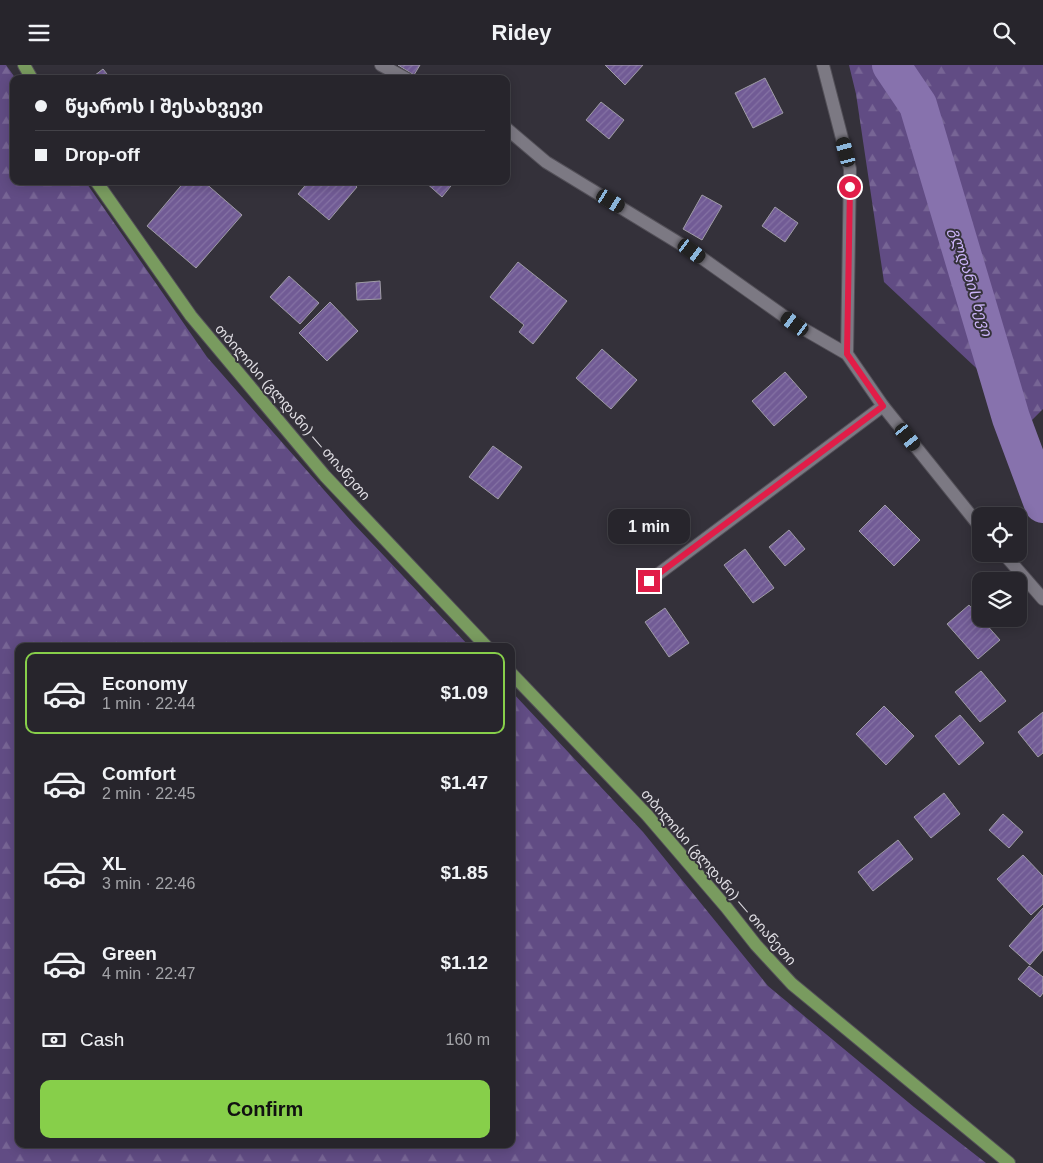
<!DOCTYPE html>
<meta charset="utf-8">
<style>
:root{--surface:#27252c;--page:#2f2d34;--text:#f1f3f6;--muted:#a4a5a9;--line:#434248;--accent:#87cf4a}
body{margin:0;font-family:Arial,"Noto Sans Georgian",sans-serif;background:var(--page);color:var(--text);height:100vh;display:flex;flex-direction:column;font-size:19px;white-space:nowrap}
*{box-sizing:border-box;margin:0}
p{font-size:16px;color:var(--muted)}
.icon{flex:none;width:28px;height:28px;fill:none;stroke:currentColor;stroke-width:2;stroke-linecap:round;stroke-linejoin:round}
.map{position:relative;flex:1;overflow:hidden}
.details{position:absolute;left:15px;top:578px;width:500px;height:505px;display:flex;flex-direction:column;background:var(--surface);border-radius:10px;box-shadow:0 2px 12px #0003,0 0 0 1px var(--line)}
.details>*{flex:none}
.top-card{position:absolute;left:10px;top:10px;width:500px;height:110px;border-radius:10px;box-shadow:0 2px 12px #0003,0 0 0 1px var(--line);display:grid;align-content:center;height:110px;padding:0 25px;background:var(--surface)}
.tools{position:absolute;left:972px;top:442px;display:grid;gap:10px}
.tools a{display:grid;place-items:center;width:55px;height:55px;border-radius:10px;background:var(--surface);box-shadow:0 2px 12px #0003,0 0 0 1px var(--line);font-size:25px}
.end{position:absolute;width:22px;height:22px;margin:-11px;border:6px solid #e11d48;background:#fff;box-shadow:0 0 0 2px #fff}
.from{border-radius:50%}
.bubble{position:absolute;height:35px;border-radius:10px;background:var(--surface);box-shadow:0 2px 12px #0003,0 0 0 1px var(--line);font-size:16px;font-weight:700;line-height:35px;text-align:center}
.car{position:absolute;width:15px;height:30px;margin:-15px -8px;border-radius:6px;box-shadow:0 0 4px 1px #0007;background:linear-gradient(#222 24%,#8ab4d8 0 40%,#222 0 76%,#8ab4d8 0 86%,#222 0)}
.top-card b{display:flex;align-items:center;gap:18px;height:48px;font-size:19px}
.top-card b+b{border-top:1px solid var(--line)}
.top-card i{width:12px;height:12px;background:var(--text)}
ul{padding:9px 0 0;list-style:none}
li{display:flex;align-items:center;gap:15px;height:82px;margin:0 10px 8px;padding:0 15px;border:2px solid transparent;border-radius:10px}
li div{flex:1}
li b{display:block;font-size:19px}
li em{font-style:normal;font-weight:700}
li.on{border-color:var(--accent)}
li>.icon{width:45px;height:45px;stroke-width:1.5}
.pay{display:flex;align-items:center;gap:12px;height:55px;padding:0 25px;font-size:19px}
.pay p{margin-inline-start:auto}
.cta{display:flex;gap:10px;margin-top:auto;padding:10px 25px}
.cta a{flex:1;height:58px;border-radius:10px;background:var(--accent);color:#111;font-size:20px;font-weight:700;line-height:58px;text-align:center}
header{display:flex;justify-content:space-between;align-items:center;height:65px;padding:0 25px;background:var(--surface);font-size:22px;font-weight:700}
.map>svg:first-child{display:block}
.forest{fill:url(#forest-firs)}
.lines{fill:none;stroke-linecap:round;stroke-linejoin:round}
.river{stroke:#8772ad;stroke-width:38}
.building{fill:url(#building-hatch);stroke:#9f9ca6}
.minor-casing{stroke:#535058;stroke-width:14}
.major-casing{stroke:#535058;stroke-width:14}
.minor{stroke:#7c7983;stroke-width:12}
.major{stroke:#799b5f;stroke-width:12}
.route{stroke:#e11d48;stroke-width:6}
.labels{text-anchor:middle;stroke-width:4;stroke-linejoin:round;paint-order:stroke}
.street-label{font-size:14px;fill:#e1dfe5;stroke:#34313a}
.water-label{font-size:15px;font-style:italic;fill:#cbb4f8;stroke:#34313a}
</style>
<header><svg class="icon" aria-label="menu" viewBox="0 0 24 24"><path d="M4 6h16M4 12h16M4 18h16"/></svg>Ridey<svg class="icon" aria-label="search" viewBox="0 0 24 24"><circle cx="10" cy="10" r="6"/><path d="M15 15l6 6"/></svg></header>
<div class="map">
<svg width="1043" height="1098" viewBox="0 0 1043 1098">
<defs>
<pattern id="forest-firs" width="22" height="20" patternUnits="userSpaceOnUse" patternTransform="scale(1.25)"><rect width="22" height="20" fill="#614c84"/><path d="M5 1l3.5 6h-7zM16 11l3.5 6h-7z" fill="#776595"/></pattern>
<pattern id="building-hatch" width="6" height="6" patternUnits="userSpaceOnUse" patternTransform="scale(1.25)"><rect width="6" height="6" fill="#715b95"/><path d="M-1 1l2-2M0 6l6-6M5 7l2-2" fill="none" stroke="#8572a4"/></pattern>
</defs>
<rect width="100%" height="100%" fill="#34313a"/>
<g class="forest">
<polygon points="0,0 6,0 16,14 14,14 14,116 85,116 207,292 353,458 469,581 19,581 19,1079 511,1079 511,626 643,767 768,921 914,1042 986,1098 0,1098"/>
<polygon points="849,0 1043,0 1043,344 1032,355 884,217 856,29"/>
</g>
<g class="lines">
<polyline class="river" points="891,0 918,40 1011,353 1043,439"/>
</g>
<g class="building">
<polygon points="398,0 420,0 414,10"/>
<polygon points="605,0 643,0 625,20"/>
<polygon points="103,4 111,14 90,14"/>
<polygon points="765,13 783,48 753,63 735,28"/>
<polygon points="601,37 624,55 609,74 586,55"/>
<polygon points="185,116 203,116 242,150 196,203 147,161"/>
<polygon points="309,116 351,116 357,122 329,155 298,129"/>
<polygon points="424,116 455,116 442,132"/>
<polygon points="702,130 722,141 702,175 683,164"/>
<polygon points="775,142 798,158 785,177 762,161"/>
<polygon points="518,197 567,236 533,279 519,267 524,260 490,232"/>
<polygon points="289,211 319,238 300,259 270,232"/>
<polygon points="380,216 381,234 357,235 356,218"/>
<polygon points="330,237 358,266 327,296 299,268"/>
<polygon points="602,284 637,315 611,344 576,313"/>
<polygon points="785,307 807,332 774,361 752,336"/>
<polygon points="493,381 522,402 498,434 469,412"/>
<polygon points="885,440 920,475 894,501 859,466"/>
<polygon points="789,465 805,484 785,501 769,482"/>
<polygon points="745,484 774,523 753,538 724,500"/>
<polygon points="969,540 1000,575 978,594 947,559"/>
<polygon points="665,543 689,578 669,592 645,557"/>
<polygon points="981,606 1006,636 980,657 955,627"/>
<polygon points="884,641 914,671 886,700 856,669"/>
<polygon points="1043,647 1043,688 1038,692 1018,667"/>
<polygon points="960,650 984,678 959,700 935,671"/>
<polygon points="944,728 960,749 931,773 914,752"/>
<polygon points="1003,749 1023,767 1009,783 989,765"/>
<polygon points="898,775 913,794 873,826 858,807"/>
<polygon points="1023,790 1043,811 1043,839 1031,850 997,814"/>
<polygon points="1043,843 1043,885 1030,900 1009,881"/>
<polygon points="1029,901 1043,912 1043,928 1040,932 1018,914"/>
</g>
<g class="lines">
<g class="minor-casing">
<g id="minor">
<polyline points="381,0 407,14"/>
<polyline points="823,0 850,104 847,289"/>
<polyline points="506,63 546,97 692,186 795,259 847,289 883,341 981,463"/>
<polyline points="1004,489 1043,534"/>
<polyline points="649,516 883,341"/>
</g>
</g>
<g class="major-casing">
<g id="major">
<polyline points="24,0 32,14"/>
<polyline points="96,116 191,251 325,411 486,581"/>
<polyline points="511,608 647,750 726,842 756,880 792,919 1009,1098"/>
</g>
</g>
<use href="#minor" class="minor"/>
<use href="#major" class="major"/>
</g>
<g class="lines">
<polyline class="route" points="649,516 883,341 847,289 850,122"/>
</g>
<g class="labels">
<g class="street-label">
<text transform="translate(293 347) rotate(49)" y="5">თბილისი (გლდანი) — თიანეთი</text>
<text transform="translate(719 812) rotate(49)" y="5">თბილისი (გლდანი) — თიანეთი</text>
</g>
<g class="water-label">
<text transform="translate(971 217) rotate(73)" y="5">გლდანის ხევი</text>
</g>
</g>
</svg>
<div class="tools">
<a><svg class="icon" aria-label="locate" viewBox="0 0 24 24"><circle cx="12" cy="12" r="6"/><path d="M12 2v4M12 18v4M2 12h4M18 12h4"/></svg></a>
<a><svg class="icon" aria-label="layers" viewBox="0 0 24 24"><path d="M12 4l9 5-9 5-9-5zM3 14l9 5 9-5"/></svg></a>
</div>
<i class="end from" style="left:850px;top:122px"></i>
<i class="end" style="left:649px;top:516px"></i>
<div class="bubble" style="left:608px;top:444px;width:82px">1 min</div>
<i class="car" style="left:846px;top:87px;rotate:345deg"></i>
<i class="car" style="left:611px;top:136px;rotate:121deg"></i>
<i class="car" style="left:692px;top:186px;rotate:126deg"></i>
<i class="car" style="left:795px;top:259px;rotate:306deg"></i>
<i class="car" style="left:908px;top:372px;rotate:141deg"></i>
<div class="top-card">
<b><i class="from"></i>წყაროს I შესახვევი</b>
<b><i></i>Drop-off</b>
</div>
<section class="details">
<ul>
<li class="on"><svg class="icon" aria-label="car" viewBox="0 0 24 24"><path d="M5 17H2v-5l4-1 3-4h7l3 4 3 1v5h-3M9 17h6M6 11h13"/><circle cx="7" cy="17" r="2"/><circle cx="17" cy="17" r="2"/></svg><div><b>Economy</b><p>1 min · 22:44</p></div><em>$1.09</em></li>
<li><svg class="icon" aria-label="car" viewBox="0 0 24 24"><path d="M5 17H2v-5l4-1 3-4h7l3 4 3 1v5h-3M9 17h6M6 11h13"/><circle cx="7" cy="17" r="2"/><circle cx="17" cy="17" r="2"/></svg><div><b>Comfort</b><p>2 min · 22:45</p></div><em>$1.47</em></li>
<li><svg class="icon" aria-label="car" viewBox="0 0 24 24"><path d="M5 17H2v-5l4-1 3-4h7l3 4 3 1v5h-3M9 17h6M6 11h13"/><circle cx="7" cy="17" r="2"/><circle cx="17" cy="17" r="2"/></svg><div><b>XL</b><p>3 min · 22:46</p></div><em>$1.85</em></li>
<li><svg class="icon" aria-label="car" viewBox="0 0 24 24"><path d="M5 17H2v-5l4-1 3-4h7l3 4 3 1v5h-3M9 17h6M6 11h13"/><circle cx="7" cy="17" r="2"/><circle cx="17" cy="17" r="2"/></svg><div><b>Green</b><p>4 min · 22:47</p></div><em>$1.12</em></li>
</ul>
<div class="pay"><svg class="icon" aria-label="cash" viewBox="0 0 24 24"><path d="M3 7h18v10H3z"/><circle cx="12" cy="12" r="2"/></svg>Cash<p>160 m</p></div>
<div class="cta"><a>Confirm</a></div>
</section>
</div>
